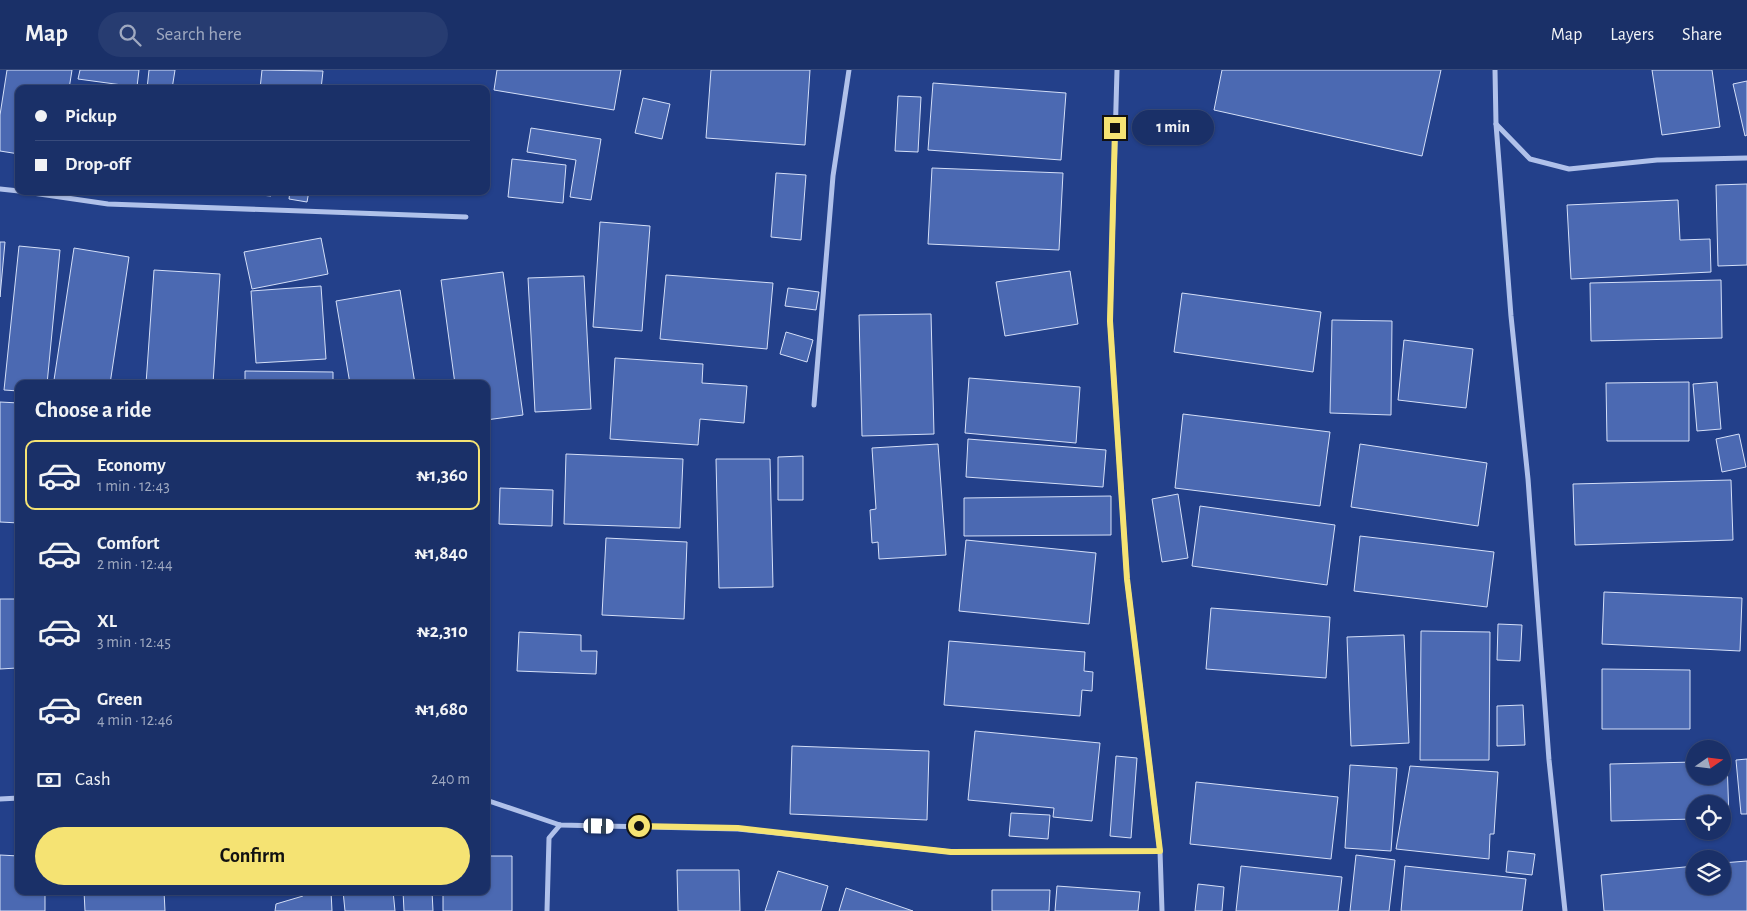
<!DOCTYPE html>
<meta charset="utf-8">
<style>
:root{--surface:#1a3068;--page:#273c71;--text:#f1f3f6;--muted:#9fa9c0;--line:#384b7c;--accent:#f5e373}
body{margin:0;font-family:"Alegreya Sans",sans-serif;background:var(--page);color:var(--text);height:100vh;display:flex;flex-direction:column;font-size:19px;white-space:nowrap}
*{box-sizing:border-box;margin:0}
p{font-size:16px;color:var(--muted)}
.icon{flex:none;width:28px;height:28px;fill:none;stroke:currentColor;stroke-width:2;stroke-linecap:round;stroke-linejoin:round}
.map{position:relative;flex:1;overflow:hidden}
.panel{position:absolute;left:15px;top:310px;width:475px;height:515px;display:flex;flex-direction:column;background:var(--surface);border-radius:10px;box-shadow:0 1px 4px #0004,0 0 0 1px var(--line)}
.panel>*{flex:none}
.top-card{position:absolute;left:15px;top:15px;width:475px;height:110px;border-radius:10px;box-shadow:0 1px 4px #0004,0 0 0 1px var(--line);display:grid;align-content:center;height:110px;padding:0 20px;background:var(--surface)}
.needle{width:32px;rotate:76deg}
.tools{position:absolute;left:1686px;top:670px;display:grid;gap:10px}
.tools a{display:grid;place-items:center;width:45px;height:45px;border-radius:50%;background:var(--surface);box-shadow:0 1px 4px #0004,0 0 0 1px var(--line);font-size:25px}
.end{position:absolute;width:22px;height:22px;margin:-11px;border:6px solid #f5e373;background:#111;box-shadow:0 0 0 2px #111}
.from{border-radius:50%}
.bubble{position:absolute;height:35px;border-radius:18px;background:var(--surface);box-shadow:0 1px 4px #0004,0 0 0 1px var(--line);font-size:16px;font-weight:700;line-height:35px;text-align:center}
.car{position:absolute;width:15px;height:30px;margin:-15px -8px;border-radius:6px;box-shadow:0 0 4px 1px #0007;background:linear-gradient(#fff 24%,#345 0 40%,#fff 0 76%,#345 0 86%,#fff 0)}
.top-card b{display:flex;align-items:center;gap:18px;height:48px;font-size:19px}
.top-card b+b{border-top:1px solid var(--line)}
.top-card i{width:12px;height:12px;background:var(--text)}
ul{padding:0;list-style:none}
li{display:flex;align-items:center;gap:15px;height:70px;margin:0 10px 8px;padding:0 10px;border:2px solid transparent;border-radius:10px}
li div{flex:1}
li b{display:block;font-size:19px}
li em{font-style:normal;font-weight:700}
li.active{border-color:var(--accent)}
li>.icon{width:45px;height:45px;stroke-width:1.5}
h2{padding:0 20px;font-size:22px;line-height:60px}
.pay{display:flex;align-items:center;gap:12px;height:55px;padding:0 20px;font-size:19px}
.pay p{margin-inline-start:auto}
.primary-button{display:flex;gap:10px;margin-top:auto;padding:10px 20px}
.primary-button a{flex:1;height:58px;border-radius:30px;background:var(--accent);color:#111;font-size:20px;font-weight:700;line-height:58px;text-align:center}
header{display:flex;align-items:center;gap:30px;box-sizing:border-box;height:70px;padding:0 25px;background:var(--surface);border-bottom:1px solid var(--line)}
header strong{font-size:24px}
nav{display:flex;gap:28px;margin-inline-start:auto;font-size:18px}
.search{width:350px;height:45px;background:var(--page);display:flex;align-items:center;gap:12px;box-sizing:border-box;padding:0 18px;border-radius:28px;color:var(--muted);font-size:19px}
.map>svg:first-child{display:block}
.building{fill:#4b69b2;stroke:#d4dff8}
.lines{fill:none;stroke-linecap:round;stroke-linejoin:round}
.minor{stroke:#b0c1ea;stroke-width:5}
.route{stroke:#f5e373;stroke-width:6}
</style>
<header>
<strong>Map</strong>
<div class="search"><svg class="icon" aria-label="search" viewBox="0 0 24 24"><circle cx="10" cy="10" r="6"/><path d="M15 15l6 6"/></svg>Search here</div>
<nav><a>Map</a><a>Layers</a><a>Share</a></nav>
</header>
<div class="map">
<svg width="1747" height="841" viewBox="0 0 1747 841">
<rect width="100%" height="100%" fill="#23408a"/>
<g class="building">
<polygon points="7,0 72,0 69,19 19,19 19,84 0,81 0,45"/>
<polygon points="80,0 139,0 137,17 78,9"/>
<polygon points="149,0 175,0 172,19 147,19"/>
<polygon points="262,0 323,1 321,19 260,19"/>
<polygon points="497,0 621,0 614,40 494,20"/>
<polygon points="711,0 810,0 805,75 706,68"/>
<polygon points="1222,0 1441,0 1422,86 1214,40"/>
<polygon points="1652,0 1712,0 1720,57 1662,65"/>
<polygon points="1747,11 1747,65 1745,66 1733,14"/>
<polygon points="933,13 1066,23 1061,90 928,80"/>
<polygon points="898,26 921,27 918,82 895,81"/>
<polygon points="643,28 670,34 662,69 635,63"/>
<polygon points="531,58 601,69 591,130 570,127 576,90 527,82"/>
<polygon points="512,89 566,95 563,133 508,127"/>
<polygon points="932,98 1063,103 1059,180 928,174"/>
<polygon points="776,103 806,105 801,170 771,167"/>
<polygon points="1747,114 1747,195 1718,196 1716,115"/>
<polygon points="250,121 272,121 271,126 250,124"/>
<polygon points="290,121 309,121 307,132 289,129"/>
<polygon points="1678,130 1680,170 1710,169 1711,202 1571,209 1567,135"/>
<polygon points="600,152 650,156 642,261 593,257"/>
<polygon points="321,168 328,204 252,219 244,182"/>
<polygon points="0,172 5,172 0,227"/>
<polygon points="19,176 60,180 47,314 19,314 19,321 4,320"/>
<polygon points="74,178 129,187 110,314 78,314 54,310"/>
<polygon points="154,200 220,204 213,314 146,314"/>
<polygon points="1070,201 1078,254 1005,266 996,212"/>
<polygon points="503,202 523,345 486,350 486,314 455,314 441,210"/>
<polygon points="666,205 773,213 767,279 660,269"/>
<polygon points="584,206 591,339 535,342 528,208"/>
<polygon points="1721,210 1722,268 1591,271 1590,213"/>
<polygon points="321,216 326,289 256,293 251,221"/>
<polygon points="788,218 819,222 816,240 785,236"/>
<polygon points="400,220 415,314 350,314 336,231"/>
<polygon points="1182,223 1321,242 1313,302 1174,282"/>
<polygon points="931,244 934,364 862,366 859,245"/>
<polygon points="1332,250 1392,251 1391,345 1330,343"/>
<polygon points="786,262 813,270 807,292 780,284"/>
<polygon points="1404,270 1473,279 1466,338 1398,330"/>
<polygon points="615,288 703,294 702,313 747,316 744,353 700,349 698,375 610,369"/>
<polygon points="245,301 333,302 333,314 245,314"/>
<polygon points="969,308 1080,317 1076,373 965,363"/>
<polygon points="1689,312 1689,371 1607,371 1606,313"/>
<polygon points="1717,312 1721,359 1697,361 1693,314"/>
<polygon points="0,332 19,333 19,453 0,452"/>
<polygon points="1183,344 1330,362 1320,436 1175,418"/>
<polygon points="1739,364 1746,397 1722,402 1716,369"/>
<polygon points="968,369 1106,380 1103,417 966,407"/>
<polygon points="938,374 946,485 879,489 878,472 872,473 870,440 876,439 872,378"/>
<polygon points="1360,374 1487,393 1478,456 1351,437"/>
<polygon points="566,384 683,389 680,458 564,454"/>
<polygon points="803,386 803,430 778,430 778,387"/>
<polygon points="716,389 770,389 773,517 719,518"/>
<polygon points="1731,410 1733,470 1575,475 1573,414"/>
<polygon points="500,418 553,420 552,456 499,454"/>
<polygon points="1178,424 1188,488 1162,492 1152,429"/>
<polygon points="1111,426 1111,465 964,466 964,428"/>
<polygon points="1200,436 1335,455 1327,515 1192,496"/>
<polygon points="1360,466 1494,482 1487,537 1354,521"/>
<polygon points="606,468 687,472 684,549 602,545"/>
<polygon points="966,470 1096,483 1089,554 959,541"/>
<polygon points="1604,522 1742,528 1740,581 1602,574"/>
<polygon points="0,529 16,529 17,598 0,599"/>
<polygon points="1211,538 1330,547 1326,608 1206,599"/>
<polygon points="1498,554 1522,555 1520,591 1497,590"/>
<polygon points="1421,561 1490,562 1489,690 1420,690"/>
<polygon points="519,562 581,565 581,581 597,581 596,604 517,601"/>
<polygon points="1404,565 1409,673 1351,676 1347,567"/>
<polygon points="949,571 1085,582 1084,601 1093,602 1092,621 1082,620 1080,646 944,635"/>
<polygon points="1602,599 1690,600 1690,659 1602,659"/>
<polygon points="1523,635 1525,675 1497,676 1497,636"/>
<polygon points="975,661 1100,673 1092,751 1053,747 1054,738 968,730"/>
<polygon points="792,676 929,681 927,750 790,744"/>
<polygon points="1116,686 1137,688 1131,768 1110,766"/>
<polygon points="1747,689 1747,744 1741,744 1736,690"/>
<polygon points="1722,691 1727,691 1729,748 1722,748 1722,734 1695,734 1695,749 1611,751 1610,694 1695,692 1695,706 1722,706"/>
<polygon points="1350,695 1397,698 1391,781 1345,778"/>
<polygon points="1410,696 1498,702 1494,764 1490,764 1489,789 1396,779"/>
<polygon points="1196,712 1338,727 1331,789 1190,774"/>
<polygon points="1011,743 1050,745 1048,769 1009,766"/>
<polygon points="1508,781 1535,784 1532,805 1506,802"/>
<polygon points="0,785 19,786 19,821 45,821 45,841 0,841"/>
<polygon points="1356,785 1395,790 1389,841 1350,841"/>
<polygon points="486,786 512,786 512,841 443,841 443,821 486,821"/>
<polygon points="1747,791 1747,841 1604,841 1601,805 1695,796 1695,816 1722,816 1722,793"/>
<polygon points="1241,796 1342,807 1338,841 1236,841"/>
<polygon points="1405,796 1526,809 1522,841 1401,841"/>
<polygon points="677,800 739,800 740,841 678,841"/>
<polygon points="778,801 828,816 821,841 765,841"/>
<polygon points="1198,814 1224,817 1222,841 1195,841"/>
<polygon points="1057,816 1140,822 1138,841 1055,841"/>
<polygon points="846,818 913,841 839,841"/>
<polygon points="992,820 1050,820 1049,841 992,841"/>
<polygon points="84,821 164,821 165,841 85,841"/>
<polygon points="303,821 331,821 332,841 275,841 276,834 303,826"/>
<polygon points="343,821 393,821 395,841 345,841"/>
<polygon points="403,821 432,821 433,841 404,841"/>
</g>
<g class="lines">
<g class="minor">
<polyline points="1117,0 1110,251 1127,509 1160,781 1162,841"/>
<polyline points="1495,0 1496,54 1511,246 1528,409 1549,690 1565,841"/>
<polyline points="1496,54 1530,89 1569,99 1657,90 1747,88"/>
<polyline points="0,119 19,121"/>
<polyline points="19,121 108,134 466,147"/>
<polyline points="814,335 833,106 849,0"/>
<polyline points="0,729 19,728"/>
<polyline points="486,730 560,755 738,759 951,782 1160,781"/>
<polyline points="547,841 549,768 560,755"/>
</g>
</g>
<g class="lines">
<polyline class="route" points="639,756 738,758 951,782 1160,781 1127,509 1110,251 1115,58"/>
</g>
</svg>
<div class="tools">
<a><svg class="needle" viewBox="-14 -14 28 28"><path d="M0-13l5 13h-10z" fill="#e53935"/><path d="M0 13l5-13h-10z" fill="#9fa9c0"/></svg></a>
<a><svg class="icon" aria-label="locate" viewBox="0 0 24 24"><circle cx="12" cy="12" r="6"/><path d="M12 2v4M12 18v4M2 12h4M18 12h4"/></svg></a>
<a><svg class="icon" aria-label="layers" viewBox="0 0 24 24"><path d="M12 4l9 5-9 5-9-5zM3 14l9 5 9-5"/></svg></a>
</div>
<i class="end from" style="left:639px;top:756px"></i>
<i class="end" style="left:1115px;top:58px"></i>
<div class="bubble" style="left:1132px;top:40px;width:82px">1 min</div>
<i class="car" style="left:599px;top:756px;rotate:91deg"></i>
<div class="top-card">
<b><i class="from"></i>Pickup</b>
<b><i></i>Drop-off</b>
</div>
<section class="panel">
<h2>Choose a ride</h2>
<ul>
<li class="active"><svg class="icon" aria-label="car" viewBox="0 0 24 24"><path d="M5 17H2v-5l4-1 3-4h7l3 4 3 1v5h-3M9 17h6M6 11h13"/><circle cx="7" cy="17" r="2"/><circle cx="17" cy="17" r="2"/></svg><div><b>Economy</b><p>1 min · 12:43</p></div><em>₦1,360</em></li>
<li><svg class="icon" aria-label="car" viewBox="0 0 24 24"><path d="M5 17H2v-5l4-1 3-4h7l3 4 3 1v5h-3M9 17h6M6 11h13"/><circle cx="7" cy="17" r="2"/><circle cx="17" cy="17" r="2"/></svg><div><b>Comfort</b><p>2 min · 12:44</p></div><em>₦1,840</em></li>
<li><svg class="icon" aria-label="car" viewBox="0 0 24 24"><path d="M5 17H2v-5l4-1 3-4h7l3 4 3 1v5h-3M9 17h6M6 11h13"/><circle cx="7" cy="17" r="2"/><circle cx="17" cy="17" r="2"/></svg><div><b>XL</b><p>3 min · 12:45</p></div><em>₦2,310</em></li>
<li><svg class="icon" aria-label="car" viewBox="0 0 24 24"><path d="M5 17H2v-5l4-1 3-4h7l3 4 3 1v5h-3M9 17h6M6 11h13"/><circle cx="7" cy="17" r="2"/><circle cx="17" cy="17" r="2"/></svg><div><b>Green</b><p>4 min · 12:46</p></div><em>₦1,680</em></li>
</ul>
<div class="pay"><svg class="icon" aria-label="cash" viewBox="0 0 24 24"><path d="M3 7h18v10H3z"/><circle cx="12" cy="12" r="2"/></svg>Cash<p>240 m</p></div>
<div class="primary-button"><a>Confirm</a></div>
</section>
</div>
